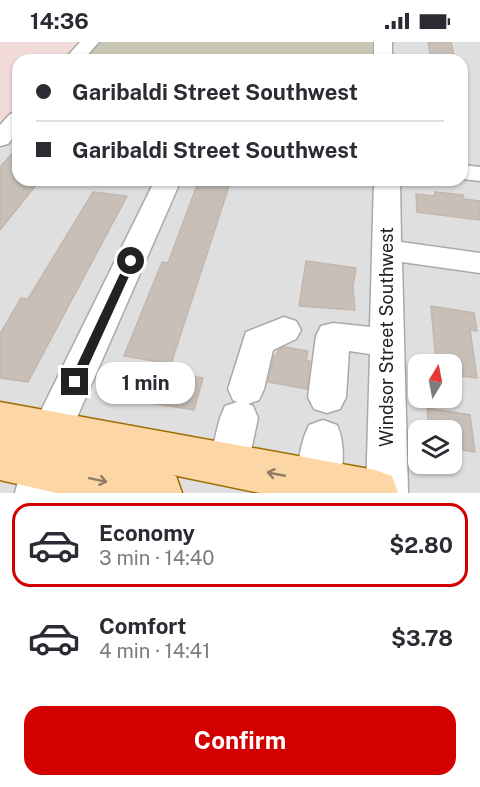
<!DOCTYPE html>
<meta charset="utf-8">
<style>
:root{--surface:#fff;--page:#f2f2f3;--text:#2b2b33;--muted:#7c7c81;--line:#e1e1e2;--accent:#d40000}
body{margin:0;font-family:"Public Sans",sans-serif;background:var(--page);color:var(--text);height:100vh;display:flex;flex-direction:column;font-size:22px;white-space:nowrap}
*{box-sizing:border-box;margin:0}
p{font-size:20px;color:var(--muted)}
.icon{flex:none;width:33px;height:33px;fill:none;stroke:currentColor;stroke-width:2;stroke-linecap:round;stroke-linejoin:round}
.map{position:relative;height:451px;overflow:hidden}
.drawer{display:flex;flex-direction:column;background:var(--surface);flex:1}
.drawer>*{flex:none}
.guide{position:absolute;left:12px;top:12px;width:456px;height:132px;border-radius:18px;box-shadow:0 2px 4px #0004;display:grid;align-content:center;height:132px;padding:0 24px;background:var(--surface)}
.needle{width:39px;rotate:10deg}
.tools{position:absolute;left:408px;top:312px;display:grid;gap:12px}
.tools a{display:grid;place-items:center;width:54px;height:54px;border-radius:12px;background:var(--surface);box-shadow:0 2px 4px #0004;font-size:30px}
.end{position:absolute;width:27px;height:27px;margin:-14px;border:8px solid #222;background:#fff;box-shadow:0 0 0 3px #fff}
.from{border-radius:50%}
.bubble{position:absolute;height:42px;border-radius:18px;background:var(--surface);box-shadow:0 2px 4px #0004;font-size:20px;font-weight:700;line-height:42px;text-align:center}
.guide b{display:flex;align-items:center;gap:21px;height:57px;font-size:22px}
.guide b+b{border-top:2px solid var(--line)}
.guide i{width:15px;height:15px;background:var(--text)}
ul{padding:10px 0 0;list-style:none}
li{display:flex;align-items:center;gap:18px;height:84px;margin:0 12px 9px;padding:0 12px;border:3px solid transparent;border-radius:18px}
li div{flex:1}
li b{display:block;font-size:22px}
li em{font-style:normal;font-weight:700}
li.on{border-color:var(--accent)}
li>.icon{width:54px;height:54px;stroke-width:1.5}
.button{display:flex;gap:12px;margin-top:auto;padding:12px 24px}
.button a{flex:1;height:69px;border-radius:18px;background:var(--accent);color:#fff;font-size:24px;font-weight:700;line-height:69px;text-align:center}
.status{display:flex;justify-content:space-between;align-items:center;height:42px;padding:0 30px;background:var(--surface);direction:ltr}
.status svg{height:16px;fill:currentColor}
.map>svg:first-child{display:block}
.residential{fill:#e0dfdf;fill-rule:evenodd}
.commercial{fill:#f2dad9}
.construction{fill:#c7c7b4}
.building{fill:#c7bfb8;stroke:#c4b6ab;stroke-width:1.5}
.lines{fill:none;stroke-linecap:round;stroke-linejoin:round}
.minor-casing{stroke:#a9a9a9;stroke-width:3}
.major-casing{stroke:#a06b00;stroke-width:3}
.minor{fill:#fff;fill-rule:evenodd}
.major{fill:#fcd6a4;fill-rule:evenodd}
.oneway{stroke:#8f7c63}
.route{fill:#222}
.labels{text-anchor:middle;stroke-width:4.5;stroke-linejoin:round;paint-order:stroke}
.street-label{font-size:18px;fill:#222;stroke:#fff}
</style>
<div class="status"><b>14:36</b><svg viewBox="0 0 49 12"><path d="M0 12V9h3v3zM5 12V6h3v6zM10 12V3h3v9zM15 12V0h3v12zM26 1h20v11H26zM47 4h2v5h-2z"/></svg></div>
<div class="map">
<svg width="480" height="451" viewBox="0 0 480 451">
<rect width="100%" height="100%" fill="#f2efe9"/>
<path class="residential" d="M372,0H480V451H0V87L18,84V138H462V18H373ZM418,322H452V356H418ZM418,388H452V422H418Z"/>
<polygon class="commercial" points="0,0 92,0 76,18 18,18 18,84 0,87"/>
<polygon class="construction" points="92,0 372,0 373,18 76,18"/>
<g class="building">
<polygon points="428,0 451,0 455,18 431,18"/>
<polygon points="18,105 18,138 40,138 0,188 0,125"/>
<polygon points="199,138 231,138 171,322 124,314 162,220 168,221"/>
<polygon points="93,150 127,154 28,340 0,336 0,292 21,256 28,257"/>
<polygon points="435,150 463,153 464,157 480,159 480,178 417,170 416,152 435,154"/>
<polygon points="306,219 356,226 353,245 355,268 299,264"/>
<polygon points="431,264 474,271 477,289 470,288 477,336 452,333 452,322 436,322"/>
<polygon points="285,305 308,309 306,319 310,319 307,347 268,340 274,314 276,314 278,308"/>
<polygon points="154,328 203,336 194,368 143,360"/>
<polygon points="427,366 470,373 475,410 452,406 452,388 429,388"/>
</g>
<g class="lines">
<g class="minor-casing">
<g id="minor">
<polygon points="80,0 99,0 83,18 64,18"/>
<rect x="374" y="0" width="18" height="18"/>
<polygon points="18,70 18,90 8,102 0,104 0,83 10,72"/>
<polygon points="462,123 480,125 480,139 462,137"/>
<polygon points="155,138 181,138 71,389 57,451 15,451 31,389"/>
<polygon points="374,138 400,138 401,200 480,211 480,231 402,220 408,451 366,451 370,312 349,309 346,355 340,367 327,371 314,367 308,355 316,294 321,284 333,281 370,285"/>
<polygon points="284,275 296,279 301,288 296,297 273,308 264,347 259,358 248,362 253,364 258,376 248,423 242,437 228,443 214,437 208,423 220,376 225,364 237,360 233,358 228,347 246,290"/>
<path d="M323,378L337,383C346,403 344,431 335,451H303C294,431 300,402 309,383Z"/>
</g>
</g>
<g class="major-casing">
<polygon id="major" points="0,360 375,428 392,434 398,451 260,451 173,433 176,434 182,451 56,451 0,438"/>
</g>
<use href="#minor" class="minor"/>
<use href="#major" class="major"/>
</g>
<defs><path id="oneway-shaft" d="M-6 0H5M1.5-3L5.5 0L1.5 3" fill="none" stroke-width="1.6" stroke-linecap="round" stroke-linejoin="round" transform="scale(1.5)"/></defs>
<g class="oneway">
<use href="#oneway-shaft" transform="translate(276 432) rotate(-169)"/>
<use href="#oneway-shaft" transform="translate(98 438) rotate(12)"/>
</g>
<polygon class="route" points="131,215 136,219 81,340 79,343 71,343 69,340 126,219"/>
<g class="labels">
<g class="street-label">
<text transform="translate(387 295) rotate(-90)" y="6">Windsor Street Southwest</text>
</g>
</g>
</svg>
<div class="tools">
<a><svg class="needle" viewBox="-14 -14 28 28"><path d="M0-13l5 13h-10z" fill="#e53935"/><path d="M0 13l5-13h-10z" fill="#7c7c81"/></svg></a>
<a><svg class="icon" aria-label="layers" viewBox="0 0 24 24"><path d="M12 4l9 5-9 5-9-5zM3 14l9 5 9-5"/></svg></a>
</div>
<i class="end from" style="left:131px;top:219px"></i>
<i class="end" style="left:75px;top:340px"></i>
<div class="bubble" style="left:96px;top:320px;width:99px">1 min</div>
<div class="guide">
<b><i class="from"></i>Garibaldi Street Southwest</b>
<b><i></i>Garibaldi Street Southwest</b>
</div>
</div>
<section class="drawer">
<ul>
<li class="on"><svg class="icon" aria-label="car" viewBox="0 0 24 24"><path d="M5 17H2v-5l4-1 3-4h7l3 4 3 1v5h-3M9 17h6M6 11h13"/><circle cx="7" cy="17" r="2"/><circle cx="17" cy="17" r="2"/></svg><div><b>Economy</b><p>3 min · 14:40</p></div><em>$2.80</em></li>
<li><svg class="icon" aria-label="car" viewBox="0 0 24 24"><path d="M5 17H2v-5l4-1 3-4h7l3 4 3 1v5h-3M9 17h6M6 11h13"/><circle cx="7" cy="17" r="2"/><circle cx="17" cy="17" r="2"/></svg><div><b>Comfort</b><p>4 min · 14:41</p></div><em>$3.78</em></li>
</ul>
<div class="button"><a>Confirm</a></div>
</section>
